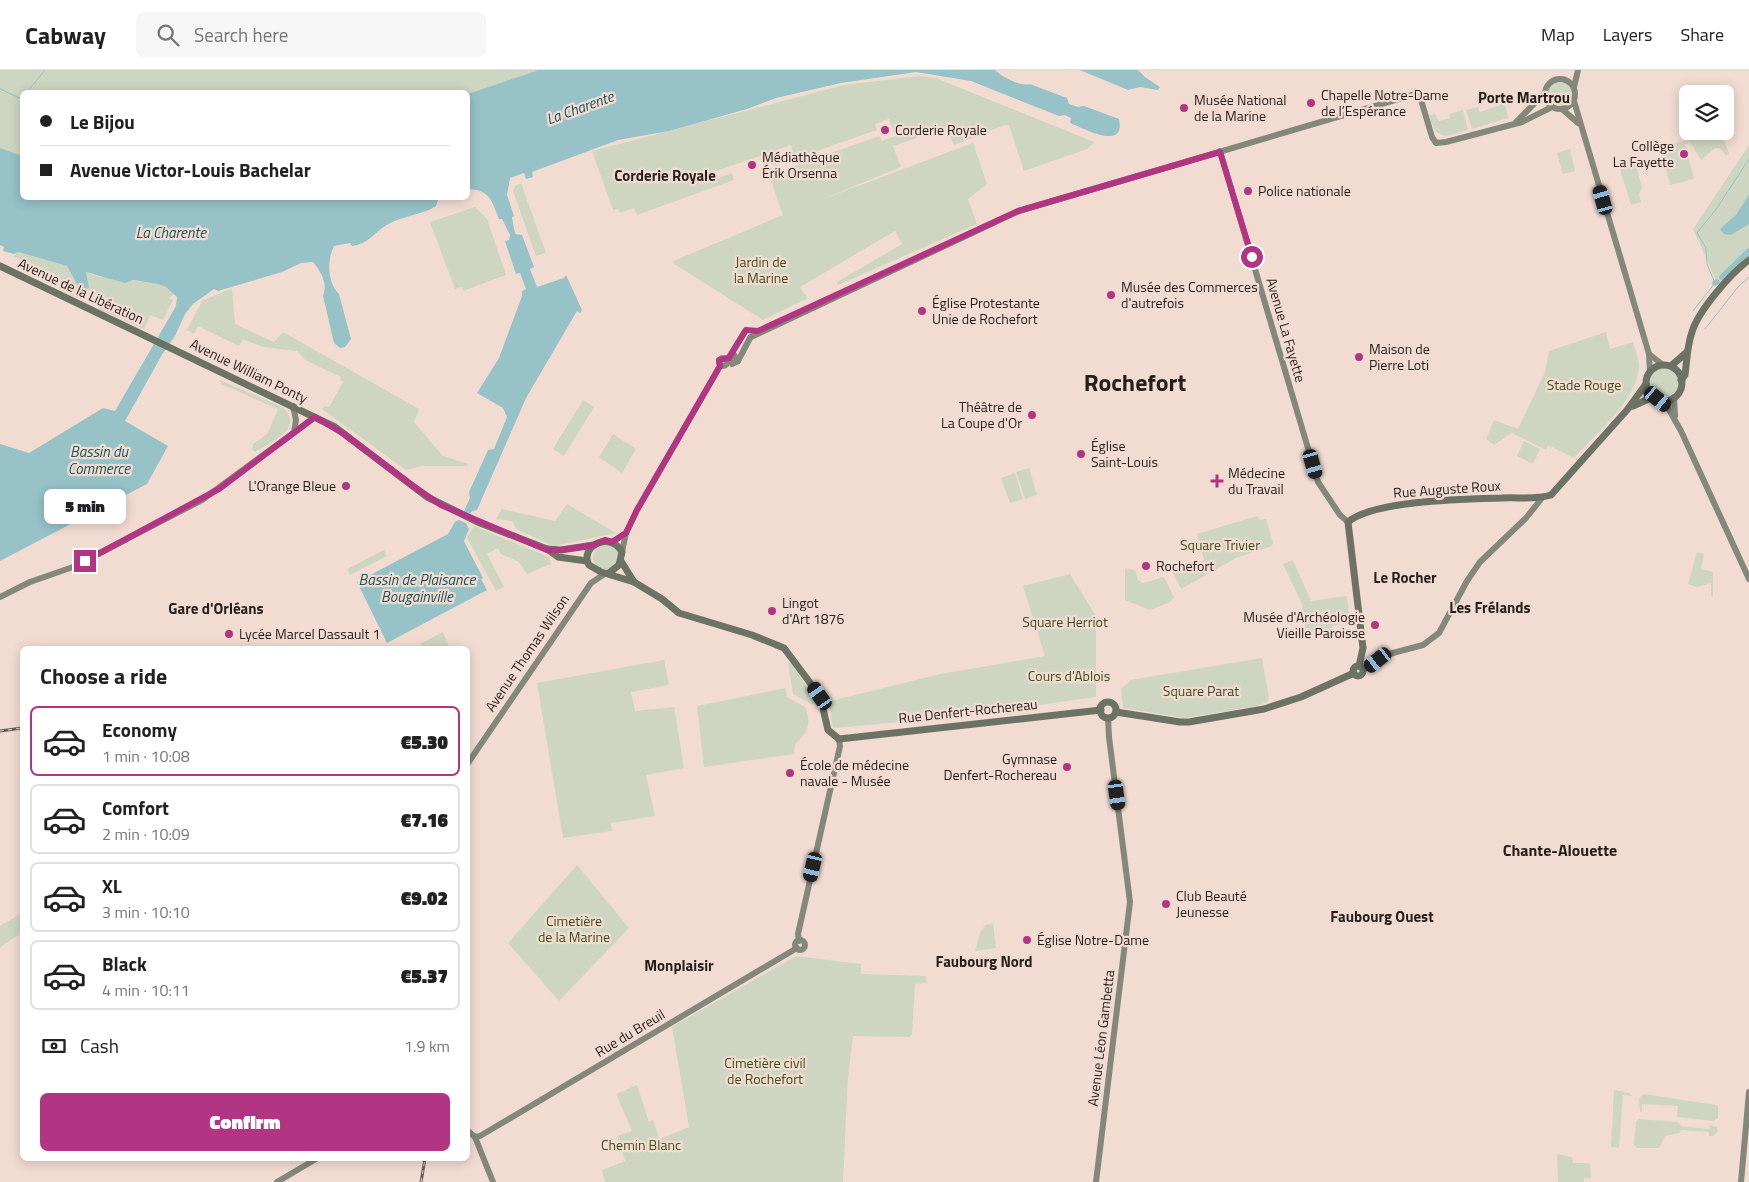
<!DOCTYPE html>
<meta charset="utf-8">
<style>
:root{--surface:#fff;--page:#f6f6f6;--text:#202124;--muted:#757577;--line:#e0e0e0;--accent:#b23584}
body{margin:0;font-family:"Titillium Web",sans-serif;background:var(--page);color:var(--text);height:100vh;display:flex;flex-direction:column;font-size:19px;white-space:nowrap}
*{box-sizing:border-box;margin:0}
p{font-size:16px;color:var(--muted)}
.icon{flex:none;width:28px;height:28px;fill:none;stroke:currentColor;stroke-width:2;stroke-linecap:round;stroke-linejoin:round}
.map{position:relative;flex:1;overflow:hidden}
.details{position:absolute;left:20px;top:576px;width:450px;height:515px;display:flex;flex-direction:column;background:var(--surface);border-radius:8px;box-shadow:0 2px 12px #0003}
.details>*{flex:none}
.banner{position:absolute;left:20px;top:20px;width:450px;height:110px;border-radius:8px;box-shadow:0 2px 12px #0003;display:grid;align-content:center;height:110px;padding:0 20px;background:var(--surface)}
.fabs{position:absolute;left:1679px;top:15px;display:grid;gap:10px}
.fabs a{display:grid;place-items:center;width:55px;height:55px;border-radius:8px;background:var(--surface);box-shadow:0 2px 12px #0003;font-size:25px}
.end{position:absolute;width:22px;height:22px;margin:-11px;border:6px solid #b23584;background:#fff;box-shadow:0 0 0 2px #fff}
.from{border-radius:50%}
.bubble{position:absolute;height:35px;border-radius:8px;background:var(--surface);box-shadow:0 2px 12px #0003;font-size:16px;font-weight:800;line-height:35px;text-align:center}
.car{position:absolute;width:15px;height:30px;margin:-15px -8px;border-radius:6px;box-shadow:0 0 4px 1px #0007;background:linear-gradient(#222 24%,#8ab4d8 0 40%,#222 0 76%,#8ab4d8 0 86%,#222 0)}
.banner b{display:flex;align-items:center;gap:18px;height:48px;font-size:19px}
.banner b+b{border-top:1px solid var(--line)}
.banner i{width:12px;height:12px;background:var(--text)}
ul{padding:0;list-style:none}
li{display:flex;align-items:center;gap:15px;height:70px;margin:0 10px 8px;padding:0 10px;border:2px solid var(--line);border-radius:8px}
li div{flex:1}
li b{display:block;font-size:19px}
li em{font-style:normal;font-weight:800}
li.on{border-color:var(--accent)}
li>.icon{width:45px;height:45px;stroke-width:1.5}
h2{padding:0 20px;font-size:22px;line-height:60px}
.pay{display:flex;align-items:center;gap:12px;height:55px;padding:0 20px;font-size:19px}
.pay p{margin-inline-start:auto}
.action{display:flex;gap:10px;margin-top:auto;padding:10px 20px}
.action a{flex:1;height:58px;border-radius:8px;background:var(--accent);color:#fff;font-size:20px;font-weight:800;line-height:58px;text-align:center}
header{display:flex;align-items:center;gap:30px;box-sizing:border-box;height:70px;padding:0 25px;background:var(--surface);border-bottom:1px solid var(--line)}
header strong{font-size:24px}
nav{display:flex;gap:28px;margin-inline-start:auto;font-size:18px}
.search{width:350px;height:45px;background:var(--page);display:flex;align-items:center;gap:12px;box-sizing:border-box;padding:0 18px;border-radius:8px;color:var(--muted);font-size:19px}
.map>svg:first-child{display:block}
.green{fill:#ced6c1}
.water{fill:#96c2c8}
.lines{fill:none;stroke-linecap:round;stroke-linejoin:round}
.stream{stroke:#96c2c8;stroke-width:1}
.canal{stroke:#96c2c8;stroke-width:5.5}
.secondary{stroke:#83887b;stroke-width:6}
.primary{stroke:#6d7364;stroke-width:7}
.rail-casing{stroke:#675b55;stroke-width:3}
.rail{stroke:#f2dcd2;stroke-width:1;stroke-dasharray:4;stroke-linecap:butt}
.route{stroke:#b23584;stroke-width:6}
.poi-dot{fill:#b23584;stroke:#f2dcd2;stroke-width:2}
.labels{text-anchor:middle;stroke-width:4.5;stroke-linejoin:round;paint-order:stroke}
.poi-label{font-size:14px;fill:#251d19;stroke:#f2dcd2;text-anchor:start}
.park-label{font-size:14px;fill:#3f4f1b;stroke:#f2dcd2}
.street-label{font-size:14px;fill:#251d19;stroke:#f2dcd2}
.neighbourhood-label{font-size:15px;font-weight:bold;fill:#251d19;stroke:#f2dcd2}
.water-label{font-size:15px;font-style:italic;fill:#18565d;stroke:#f2dcd2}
.quarter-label{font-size:16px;font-weight:bold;fill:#251d19;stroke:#f2dcd2}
.town-label{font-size:24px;font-weight:bold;fill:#251d19;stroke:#f2dcd2}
</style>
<header>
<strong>Cabway</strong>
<div class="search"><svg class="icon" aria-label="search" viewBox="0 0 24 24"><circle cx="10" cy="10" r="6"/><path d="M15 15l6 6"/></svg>Search here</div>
<nav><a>Map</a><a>Layers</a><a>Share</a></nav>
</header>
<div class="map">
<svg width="1749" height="1112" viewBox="0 0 1749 1112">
<rect width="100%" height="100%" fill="#f2dcd2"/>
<g class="green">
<polygon points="0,0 582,0 468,48 468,22 22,22 22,103 0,93"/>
<polygon points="919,6 936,8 1094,72 1087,79 1024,101 1009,55 1005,55 954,75 946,58 893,76 901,97 823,129 973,73 987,114 968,129 977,154 838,215 837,212 902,174 895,161 800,217 808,228 763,250 671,192 783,145 769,105 879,66 882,71 895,66 889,49 875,54 877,60 774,96 771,90 793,82 791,75 708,104 710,111 732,103 734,110 637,145 634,138 620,143 618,139 613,140 592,81 844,15"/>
<circle cx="1560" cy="24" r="12"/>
<polygon points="1504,29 1508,48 1472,59 1466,40 1478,37 1480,42 1500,35 1499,31"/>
<path d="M1463,40L1468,60C1446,67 1436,72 1429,45L1435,44L1439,51L1450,48L1449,44Z"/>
<polygon points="1709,61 1721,61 1729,84 1726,86 1720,78 1715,78 1701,90 1690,72 1685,74 1694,109 1670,115 1661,77 1703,66"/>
<polygon points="1749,75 1749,186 1718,215 1693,159"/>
<polygon points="1570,79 1575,101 1563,104 1557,83"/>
<polygon points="1634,89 1642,117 1639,125 1641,132 1631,135 1618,93"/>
<polygon points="521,113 546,183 536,186 513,121 515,116"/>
<polygon points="475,137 487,149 506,205 463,221 462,217 455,219 430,152"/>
<polygon points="17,182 67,196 81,222 78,228 59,219 62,212 18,194 20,188 14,187"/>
<polygon points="86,202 93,205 158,214 166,217 174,224 169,228 173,230 163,250 150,245 144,259 99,239 104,229 88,220"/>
<polygon points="232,218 235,254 274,272 283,262 419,339 414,352 443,386 468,394 467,396 422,396 406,400 322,339 325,336 329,337 343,312 340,310 341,307 305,290 297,281 263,277 243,269 239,276 198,256 194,264 187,260 202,231"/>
<path d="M1606,262L1610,279L1633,272C1635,279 1638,287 1639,294C1640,328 1595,365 1574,388L1548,375L1546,380L1512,363L1494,375L1486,369L1494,350L1518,359L1545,302L1549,281Z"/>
<circle cx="1664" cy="312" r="15"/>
<path d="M220,310L282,337C306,358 272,371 255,382L252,380L253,374L267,364L278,339L221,314Z"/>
<polygon points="583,330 594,337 564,386 553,379"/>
<polygon points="613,364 636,379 622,403 599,387"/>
<polygon points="1524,371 1540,379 1533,394 1517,386"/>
<polygon points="1029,398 1037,425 1025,429 1016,402"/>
<polygon points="1015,403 1023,429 1010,433 1001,408"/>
<polygon points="567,434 616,463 554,476 517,460 512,451 496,449 502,439 555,451"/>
<polygon points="1257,446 1260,450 1266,449 1273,472 1272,476 1236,488 1181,519 1172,501 1204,490 1197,464"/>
<polygon points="474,456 549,487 551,494 527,504 519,492 501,484 498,478 487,484 504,517 496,521 467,468"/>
<circle cx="606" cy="487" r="13"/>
<polygon points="384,480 387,486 350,505 347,499"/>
<polygon points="1697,482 1704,484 1701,499 1713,502 1713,527 1711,526 1711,513 1697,517 1688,514"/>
<polygon points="1293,490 1311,531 1347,526 1350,553 1332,556 1332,559 1301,563 1301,558 1305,558 1302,534 1283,494"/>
<polygon points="1125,498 1135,500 1138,510 1143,513 1164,507 1174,527 1170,532 1150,540 1125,530"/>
<polygon points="1070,504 1096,546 1096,627 946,648 833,658 829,634 831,631 940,604 1045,586 1023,516"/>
<polygon points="443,562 450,579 423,579 420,574"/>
<polygon points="1262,588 1269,628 1267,632 1257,636 1185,648 1123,638 1121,619 1131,610"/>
<polygon points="664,590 669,615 631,622 635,641 674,637 684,698 646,705 655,746 611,753 612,761 563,768 537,613"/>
<polygon points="788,593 791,593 817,633 811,634 793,624"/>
<path d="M786,618L787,627L805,637C812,652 808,663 795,674L794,684L704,697L697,636Z"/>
<polygon points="577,795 629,858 559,931 508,873"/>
<polygon points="22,843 22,863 0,877 0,856"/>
<polygon points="993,853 996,878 975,881 980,863 985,855"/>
<polygon points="796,886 861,894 861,904 926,906 927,913 915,914 912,964 909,967 853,966 848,1008 843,1112 605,1112 602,1100 625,1091 617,1066 632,1061 616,1024 637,1015 649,1052 653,1050 659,1069 689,1057 672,957"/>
<polygon points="1614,1020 1630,1023 1632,1026 1623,1025 1619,1078 1611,1077"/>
<polygon points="1644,1024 1716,1035 1718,1037 1718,1048 1714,1051 1677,1047 1678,1036 1642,1034 1642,1042 1640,1042 1639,1028"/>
<polygon points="1639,1049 1678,1052 1681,1056 1709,1059 1710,1055 1717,1057 1718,1061 1713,1066 1709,1066 1709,1062 1681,1060 1679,1063 1665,1066 1659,1078 1638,1078 1634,1075 1636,1052"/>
<polygon points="1557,1084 1572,1087 1573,1093 1590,1093 1591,1108 1584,1108 1584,1112 1558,1112"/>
</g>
<g class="water">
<path d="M539,0H995C1002,7 1021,17 1030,14L1067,28L1069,34L1078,37L1084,36L1119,49C1126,82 1083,58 1070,53L1071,48L1065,45L1059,46L971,11L916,2L841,13L776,28L747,39L669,61L618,70L532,102L533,107L526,109L524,103L510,108L507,125L514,146L512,147L515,164L522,165L534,197L530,199L537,217L564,208L566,205L582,240L580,243L577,241L526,328L477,440L472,441L470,444L464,441L470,428L469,422L488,380L494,379L507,347L503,338L477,323L499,288L522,226V221L526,219L520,203L516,204L505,171L509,170L510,165L502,149H499C492,131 490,120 468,119V24Z"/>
<polygon points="1080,0 1138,0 1145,7 1160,17 1158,20 1140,17 1128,20"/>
<path d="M0,78L22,86V128H437L438,130L436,136L429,140C416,145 397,148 385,156C373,164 368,174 352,176L350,173L334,176C327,190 327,212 339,224L351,269L345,277L340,278L334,273L323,226C328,213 321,202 313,192L301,193L282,202L218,221L214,219L193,234L185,244L175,266L163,283L125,351L168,376L147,414L0,491V374L29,383L103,338L115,341L176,236L177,227L166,217L158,214L133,210L125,213L86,202L89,218L82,223L67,196L18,182L14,184L3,181L4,177L0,175Z"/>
<polygon points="1749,125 1749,154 1731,165 1724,164 1720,159 1736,145"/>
<polygon points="459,450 466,453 469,459 464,471 466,475 483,508 481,509 487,520 387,573 357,512 448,464 455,452"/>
</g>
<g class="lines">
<g class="stream">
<polyline points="0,19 22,29"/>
<polyline points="27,22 45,0"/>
<polyline points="1693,241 1715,213 1707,194 1706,178 1697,163 1717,138 1749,89"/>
<polyline points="1705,259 1738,217 1749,207"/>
</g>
<g class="canal">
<polyline points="1722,207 1749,181"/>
<polyline points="1715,213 1717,212"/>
</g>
<g class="secondary">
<circle cx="1560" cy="24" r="15"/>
<polyline points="1574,17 1578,0"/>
<polyline points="1574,31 1649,284 1650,302"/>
<polyline points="1562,39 1578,53"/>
<polyline points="1516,52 1545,23"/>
<polyline points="1220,81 1318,412 1340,445 1348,452"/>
<polyline points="751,267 1019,141 1419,23 1432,67 1436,73 1446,72 1522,52 1552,37"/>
<polyline points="1649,284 1663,295"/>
<polyline points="729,287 745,261"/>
<circle cx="723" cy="292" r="4"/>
<polyline points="725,289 734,285 738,291 732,294 729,288"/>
<polyline points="738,291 750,268"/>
<polyline points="1674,327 1675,346"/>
<polyline points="1658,329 1668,338 1681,361 1749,509"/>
<polyline points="293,336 296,350 294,362"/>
<polyline points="612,472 626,463"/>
<polyline points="622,482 626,463 637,440 720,296"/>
<polyline points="0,527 30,512 73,497 202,430 315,347"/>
<polyline points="1363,600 1389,584 1423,575 1439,563 1467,511 1480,492 1526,448 1542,428"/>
<polyline points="468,693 591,513 606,503"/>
<circle cx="800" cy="875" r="5"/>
<polyline points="799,871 798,864 840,676 839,669"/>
<polyline points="468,1061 475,1067 493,1112"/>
<polyline points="475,1067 480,1066 797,878"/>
<polyline points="277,1112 316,1089"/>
<polyline points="1096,1112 1130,832 1109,667 1108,648"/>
<polyline points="1741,1112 1749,1022"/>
</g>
<g class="primary">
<polyline points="0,196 335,357 427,427 480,453 547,479 558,487 587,491"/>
<circle cx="1664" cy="313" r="18"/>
<polyline points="1671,296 1687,282"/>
<path d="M1681,310L1685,305C1687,290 1687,276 1692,262C1698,241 1731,203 1749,190"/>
<polyline points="1633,336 1653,327"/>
<polyline points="547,479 561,480 594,475"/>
<polyline points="621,491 634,512 662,529 679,543 752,565 784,578 820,626 828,660 839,669 1101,640"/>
<path d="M609,503L619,495L622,482C609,460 579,477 589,495L601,502L634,512"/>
<path d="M1359,596L1363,578L1348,452C1374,430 1467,429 1502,428C1518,427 1536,430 1551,425L1627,340L1646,314"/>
<circle cx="1358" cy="601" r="5"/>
<circle cx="1108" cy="640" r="8"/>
<polyline points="1116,642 1180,652 1189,652 1264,639 1301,627 1354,603"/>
</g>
<g class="rail-casing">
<g id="rail">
<polyline points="0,661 22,658"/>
<polyline points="421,1112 425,1089"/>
</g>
</g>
<use href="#rail" class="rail"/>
</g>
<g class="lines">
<polyline class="route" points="85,491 219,419 315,347 344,364 413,416 441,435 547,480 561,480 594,475 605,470 612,472 626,463 637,440 720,296 719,290 729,288 746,260 758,261 1018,141 1220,82 1252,187"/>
</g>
<g class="poi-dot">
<circle cx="1311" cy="33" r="5"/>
<circle cx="1184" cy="38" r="5"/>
<circle cx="885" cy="60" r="5"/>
<circle cx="1684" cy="84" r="5"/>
<circle cx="752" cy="95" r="5"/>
<circle cx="1248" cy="121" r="5"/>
<circle cx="1111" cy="225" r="5"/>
<circle cx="922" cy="241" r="5"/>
<circle cx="1359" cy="287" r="5"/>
<circle cx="1032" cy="345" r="5"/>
<circle cx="1081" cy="384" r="5"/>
<path d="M1214.5 403.5h5v5h5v5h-5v5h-5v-5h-5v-5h5z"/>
<circle cx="346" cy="416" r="5"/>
<circle cx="1146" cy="496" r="5"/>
<circle cx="772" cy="541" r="5"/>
<circle cx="1375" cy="555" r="5"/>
<circle cx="229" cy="564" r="5"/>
<circle cx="1067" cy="697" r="5"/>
<circle cx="790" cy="703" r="5"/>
<circle cx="1166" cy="834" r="5"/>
<circle cx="1027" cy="870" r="5"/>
</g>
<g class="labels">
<g class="poi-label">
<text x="1321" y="30">Chapelle Notre-Dame<tspan x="1321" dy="16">de l’Espérance</tspan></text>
<text x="1194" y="35">Musée National<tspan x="1194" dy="16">de la Marine</tspan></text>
<text x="895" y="65">Corderie Royale</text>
<text x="1674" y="81" text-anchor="end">Collège<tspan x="1674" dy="16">La Fayette</tspan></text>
<text x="762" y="92">Médiathèque<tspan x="762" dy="16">Érik Orsenna</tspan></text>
<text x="1258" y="126">Police nationale</text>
<text x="1121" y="222">Musée des Commerces<tspan x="1121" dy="16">d'autrefois</tspan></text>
<text x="932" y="238">Église Protestante<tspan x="932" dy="16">Unie de Rochefort</tspan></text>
<text x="1369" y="284">Maison de<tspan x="1369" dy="16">Pierre Loti</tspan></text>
<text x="1022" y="342" text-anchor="end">Théâtre de<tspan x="1022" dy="16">La Coupe d'Or</tspan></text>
<text x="1091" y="381">Église<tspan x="1091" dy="16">Saint-Louis</tspan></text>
<text x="1228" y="408">Médecine<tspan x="1228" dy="16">du Travail</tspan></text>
<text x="336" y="421" text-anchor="end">L'Orange Bleue</text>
<text x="1156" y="501">Rochefort</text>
<text x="782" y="538">Lingot<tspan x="782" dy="16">d'Art 1876</tspan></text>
<text x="1365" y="552" text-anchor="end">Musée d'Archéologie<tspan x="1365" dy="16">Vieille Paroisse</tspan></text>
<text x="239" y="569">Lycée Marcel Dassault 1</text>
<text x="1057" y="694" text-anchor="end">Gymnase<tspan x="1057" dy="16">Denfert-Rochereau</tspan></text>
<text x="800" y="700">École de médecine<tspan x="800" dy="16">navale - Musée</tspan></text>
<text x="1176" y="831">Club Beauté<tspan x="1176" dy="16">Jeunesse</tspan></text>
<text x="1037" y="875">Église Notre-Dame</text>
</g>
<g class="park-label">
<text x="761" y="197">Jardin de<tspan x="761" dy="16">la Marine</tspan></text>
<text x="1584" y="320">Stade Rouge</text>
<text x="1220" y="480">Square Trivier</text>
<text x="1065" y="557">Square Herriot</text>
<text x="1069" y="611">Cours d'Ablois</text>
<text x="1201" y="626">Square Parat</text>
<text x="574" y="856">Cimetière<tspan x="574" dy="16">de la Marine</tspan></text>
<text x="765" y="998">Cimetière civil<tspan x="765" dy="16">de Rochefort</tspan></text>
<text x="641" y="1080">Chemin Blanc</text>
</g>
<g class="street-label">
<text transform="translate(81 221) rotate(25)" y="5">Avenue de la Libération</text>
<text transform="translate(1286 260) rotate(74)" y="5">Avenue La Fayette</text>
<text transform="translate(249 301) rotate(26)" y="5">Avenue William Ponty</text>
<text transform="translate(1447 419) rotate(-4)" y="5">Rue Auguste Roux</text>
<text transform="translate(527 583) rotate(-56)" y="5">Avenue Thomas Wilson</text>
<text transform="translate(968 641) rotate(-6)" y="5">Rue Denfert-Rochereau</text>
<text transform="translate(630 963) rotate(-31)" y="5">Rue du Breuil</text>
<text transform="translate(1101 968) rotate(-83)" y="5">Avenue Léon Gambetta</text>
</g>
<g class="neighbourhood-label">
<text x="1524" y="33">Porte Martrou</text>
<text x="665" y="111">Corderie Royale</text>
<text x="1405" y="513">Le Rocher</text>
<text x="1490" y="543">Les Frélands</text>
<text x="216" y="544">Gare d'Orléans</text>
<text x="1382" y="852">Faubourg Ouest</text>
<text x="984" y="897">Faubourg Nord</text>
<text x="679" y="901">Monplaisir</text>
</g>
<g class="water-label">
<text transform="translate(580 38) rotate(-20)" y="5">La Charente</text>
<text x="171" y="168">La Charente</text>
<text x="99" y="387">Bassin du<tspan x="99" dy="17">Commerce</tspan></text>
<text x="417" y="515">Bassin de Plaisance<tspan x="417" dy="17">Bougainville</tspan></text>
</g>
<g class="quarter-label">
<text x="1560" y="786">Chante-Alouette</text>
</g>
<g class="town-label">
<text x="1135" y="321">Rochefort</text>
</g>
</g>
</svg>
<div class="fabs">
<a><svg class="icon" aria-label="layers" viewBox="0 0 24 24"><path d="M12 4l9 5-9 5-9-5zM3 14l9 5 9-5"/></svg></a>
</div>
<i class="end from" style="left:1252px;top:187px"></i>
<i class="end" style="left:85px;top:491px"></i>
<div class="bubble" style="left:44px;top:419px;width:82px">5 min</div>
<i class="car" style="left:1603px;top:130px;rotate:344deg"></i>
<i class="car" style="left:1658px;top:329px;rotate:130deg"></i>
<i class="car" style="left:1313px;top:394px;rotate:164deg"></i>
<i class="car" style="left:1378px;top:590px;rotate:232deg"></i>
<i class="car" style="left:820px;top:626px;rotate:325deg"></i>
<i class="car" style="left:1117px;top:725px;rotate:172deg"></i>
<i class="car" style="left:813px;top:797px;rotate:193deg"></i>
<div class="banner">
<b><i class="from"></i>Le Bijou</b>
<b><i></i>Avenue Victor-Louis Bachelar</b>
</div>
<section class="details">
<h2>Choose a ride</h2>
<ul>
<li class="on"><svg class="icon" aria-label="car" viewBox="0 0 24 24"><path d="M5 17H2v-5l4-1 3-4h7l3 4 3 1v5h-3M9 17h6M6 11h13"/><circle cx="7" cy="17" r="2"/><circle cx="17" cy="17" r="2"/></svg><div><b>Economy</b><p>1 min · 10:08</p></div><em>€5.30</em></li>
<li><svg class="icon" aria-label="car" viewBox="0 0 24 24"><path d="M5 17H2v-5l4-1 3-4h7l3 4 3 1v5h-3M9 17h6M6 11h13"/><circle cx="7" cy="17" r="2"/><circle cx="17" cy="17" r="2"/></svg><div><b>Comfort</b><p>2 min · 10:09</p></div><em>€7.16</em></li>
<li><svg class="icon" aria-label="car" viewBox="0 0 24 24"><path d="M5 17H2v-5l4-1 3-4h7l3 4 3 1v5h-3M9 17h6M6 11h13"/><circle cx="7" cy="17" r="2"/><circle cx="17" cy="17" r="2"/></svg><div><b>XL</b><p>3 min · 10:10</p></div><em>€9.02</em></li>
<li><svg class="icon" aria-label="car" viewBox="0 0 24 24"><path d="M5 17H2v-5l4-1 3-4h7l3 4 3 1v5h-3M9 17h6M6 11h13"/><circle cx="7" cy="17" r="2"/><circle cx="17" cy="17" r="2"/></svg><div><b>Black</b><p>4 min · 10:11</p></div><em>€5.37</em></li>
</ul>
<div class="pay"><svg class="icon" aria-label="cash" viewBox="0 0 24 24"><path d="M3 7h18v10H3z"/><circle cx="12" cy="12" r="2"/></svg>Cash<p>1.9 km</p></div>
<div class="action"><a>Confirm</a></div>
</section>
</div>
